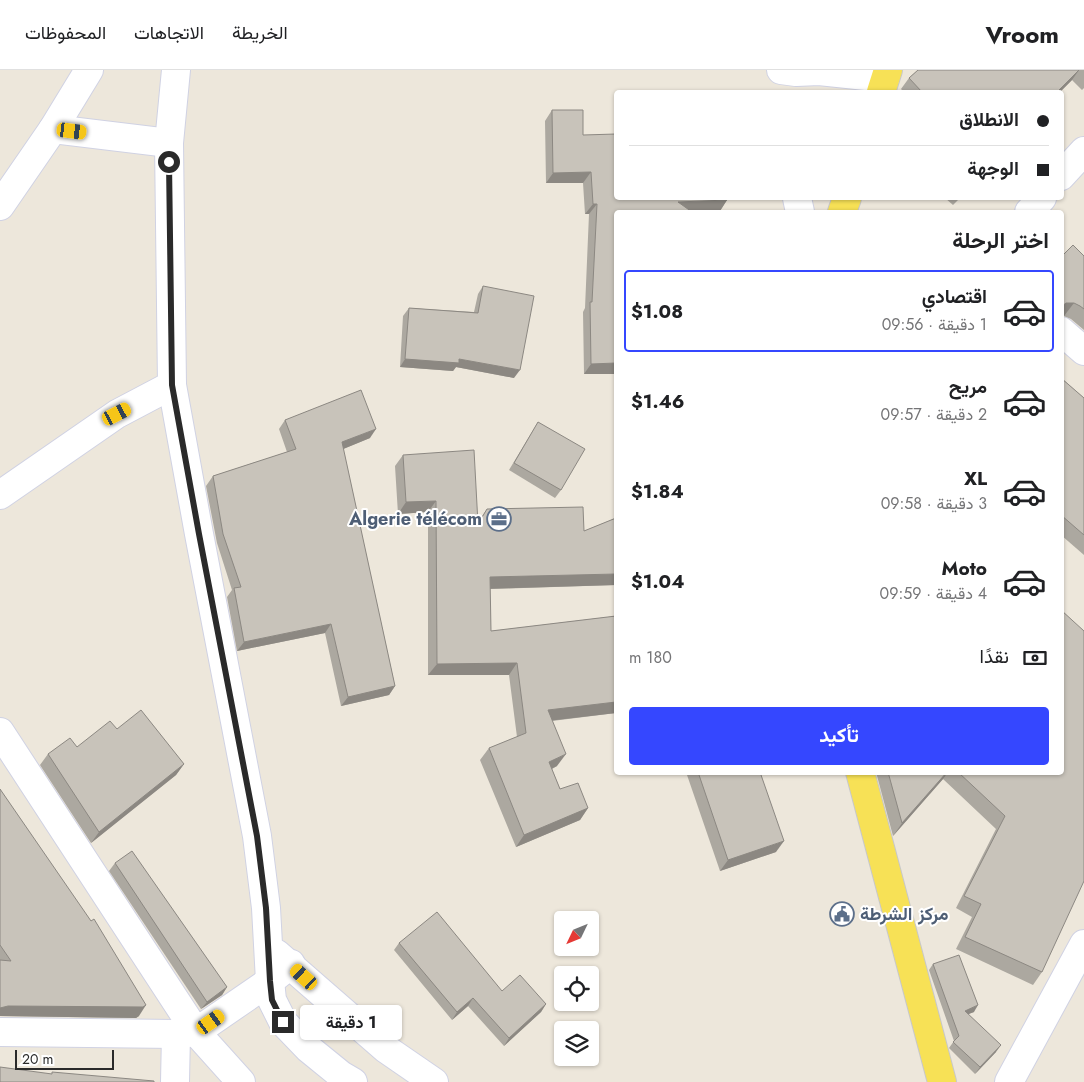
<!DOCTYPE html>
<html lang="ar">
<meta charset="utf-8">
<style>
:root{--surface:#fff;--page:#f6f6f6;--text:#202124;--muted:#757577;--line:#e0e0e0;--accent:#3547ff}
body{margin:0;font-family:Jost,Vazirmatn,sans-serif;background:var(--page);color:var(--text);direction:rtl;height:100vh;display:flex;flex-direction:column;font-size:19px;white-space:nowrap}
*{box-sizing:border-box;margin:0}
p{font-size:16px;color:var(--muted)}
.icon{flex:none;width:28px;height:28px;fill:none;stroke:currentColor;stroke-width:2;stroke-linecap:round;stroke-linejoin:round}
.map{position:relative;flex:1;overflow:hidden;direction:ltr}
.panel{position:absolute;left:614px;top:140px;width:450px;height:565px;display:flex;flex-direction:column;background:var(--surface);border-radius:5px;box-shadow:0 1px 4px #0004;direction:rtl}
.panel>*{flex:none}
.banner{position:absolute;left:614px;top:20px;width:450px;height:110px;border-radius:5px;box-shadow:0 1px 4px #0004;direction:rtl;display:grid;align-content:center;height:110px;padding:0 15px;background:var(--surface)}
.needle{width:32px;rotate:227deg}
.buttons{position:absolute;left:554px;top:841px;display:grid;gap:10px}
.buttons a{display:grid;place-items:center;width:45px;height:45px;border-radius:5px;background:var(--surface);box-shadow:0 1px 4px #0004;font-size:25px}
.scale{position:absolute;left:15px;bottom:12px;width:99px;box-sizing:border-box;padding-left:5px;border:2px solid #2a2a2a;border-top:0;font-size:14px;line-height:18px;white-space:nowrap;color:#2a2a2a;-webkit-text-stroke:4px #fff;paint-order:stroke}
.end{position:absolute;width:22px;height:22px;margin:-11px;border:6px solid #2a2a2a;background:#fff;box-shadow:0 0 0 2px #fff}
.from{border-radius:50%}
.bubble{position:absolute;height:35px;border-radius:5px;background:var(--surface);box-shadow:0 1px 4px #0004;font-size:16px;font-weight:700;line-height:35px;text-align:center;direction:rtl}
.car{position:absolute;width:15px;height:30px;margin:-15px -8px;border-radius:6px;box-shadow:0 0 4px 1px #0007;background:linear-gradient(#f5c518 24%,#345 0 40%,#f5c518 0 76%,#345 0 86%,#f5c518 0)}
.banner b{display:flex;align-items:center;gap:18px;height:48px;font-size:19px}
.banner b+b{border-top:1px solid var(--line)}
.banner i{width:12px;height:12px;background:var(--text)}
ul{padding:0;list-style:none}
li{display:flex;align-items:center;gap:15px;height:82px;margin:0 10px 8px;padding:0 5px;border:2px solid transparent;border-radius:5px}
li div{flex:1}
li b{display:block;font-size:19px}
li em{font-style:normal;font-weight:700}
li.selected{border-color:var(--accent)}
li>.icon{width:45px;height:45px;stroke-width:1.5}
h2{padding:0 15px;font-size:22px;line-height:60px}
.pay{display:flex;align-items:center;gap:12px;height:55px;padding:0 15px;font-size:19px}
.pay p{margin-inline-start:auto}
.button{display:flex;gap:10px;margin-top:auto;padding:10px 15px}
.button a{flex:1;height:58px;border-radius:5px;background:var(--accent);color:#fff;font-size:20px;font-weight:700;line-height:58px;text-align:center}
header{display:flex;align-items:center;gap:30px;box-sizing:border-box;height:70px;padding:0 25px;background:var(--surface);border-bottom:1px solid var(--line)}
header strong{font-size:24px}
nav{display:flex;gap:28px;margin-inline-start:auto;font-size:18px}
.map>svg:first-child{display:block}
.lines{fill:none;stroke-linecap:round;stroke-linejoin:round}
.minor-casing{stroke:#d0d2e3;stroke-width:30}
.primary-casing{stroke:#c8c8c8;stroke-width:30}
.minor{stroke:#fff;stroke-width:28}
.primary{stroke:#f7e156;stroke-width:28}
.wall{fill:#aca8a0}
.shaded-wall{fill:#8c8882}
.building{fill:#c8c3ba;stroke:#8c8882}
.route{stroke:#2a2a2a;stroke-width:6}
.labels{text-anchor:middle;stroke-width:4;stroke-linejoin:round;paint-order:stroke}
.service-label{font-size:18px;font-weight:bold;fill:#4e5e75;stroke:#fff;text-anchor:end}
</style>
<header>
<strong>Vroom</strong>
<nav><a>الخريطة</a><a>الاتجاهات</a><a>المحفوظات</a></nav>
</header>
<div class="map">
<svg width="1084" height="1012" viewBox="0 0 1084 1012">
<rect width="100%" height="100%" fill="#ede7db"/>
<g class="lines">
<g class="minor-casing">
<g id="minor">
<polyline points="781,0 796,2 819,1 885,8"/>
<polyline points="53,59 169,73"/>
<polyline points="1061,106 1084,81"/>
<polyline points="797,128 800,142"/>
<polyline points="0,136 53,59 89,0"/>
<polyline points="1029,142 1042,128"/>
<polyline points="1061,261 1084,281"/>
<polyline points="172,315 199,464 257,766 266,838 270,911 272,930 283,952 309,979 341,1005 353,1012"/>
<polyline points="0,425 117,344 172,315 169,73 176,0"/>
<polyline points="0,662 196,962 241,1012"/>
<polyline points="277,884 386,979 434,1012"/>
<polyline points="0,962 176,964 196,962 270,911 291,894"/>
<polyline points="175,1012 176,964"/>
<polyline points="1009,1012 1084,874"/>
</g>
</g>
<g class="primary-casing">
<g id="primary">
<polyline points="881,22 888,0"/>
<polyline points="842,142 847,128"/>
<polyline points="860,702 942,1012"/>
</g>
</g>
<use href="#minor" class="minor"/>
<use href="#primary" class="primary"/>
</g>
<g class="wall">
<polygon points="918,0 1084,0 1084,18 1082,20 1072,10 1060,22 904,22 901,19 909,8"/>
<polygon points="552,40 583,65 727,130 720,141 616,142 616,304 584,304 583,242 585,238 589,144 585,144 583,113 546,113 545,51"/>
<polygon points="945,128 960,128 953,135"/>
<polygon points="1084,186 1084,260 1071,249 1064,246 1061,246 1061,187"/>
<polygon points="483,216 514,308 456,297 453,301 400,297 403,246 409,238 474,242 478,224"/>
<polygon points="1061,308 1084,328 1084,485 1061,465"/>
<polygon points="285,350 370,368 343,379 395,616 389,625 341,636 325,563 237,581 227,527 232,520 217,473 206,416 213,406 287,382 279,359"/>
<polygon points="538,352 561,420 555,428 509,400"/>
<polygon points="403,385 478,452 487,439 584,461 616,448 616,515 490,519 491,561 616,546 616,643 552,651 557,696 552,699 560,719 588,738 580,750 516,777 480,690 489,678 517,667 509,605 428,605 428,442 398,444 395,396"/>
<polygon points="117,659 184,694 176,705 91,773 40,695 48,684 77,677"/>
<polygon points="686,702 760,702 776,782 720,801"/>
<polygon points="876,702 1061,702 1042,902 1033,915 956,879 972,847 956,838 996,759 943,709 893,766"/>
<polygon points="0,719 139,946 136,948 0,946"/>
<polygon points="115,793 227,917 222,925 201,939 109,801"/>
<polygon points="399,873 502,921 546,934 541,942 504,976 468,936 452,950 394,880"/>
<polygon points="933,894 974,942 968,944 996,982 975,1004 949,978 954,971 929,900"/>
</g>
<g class="shaded-wall">
<polygon points="1079,0 1072,10 1060,22 1057,22"/>
<polygon points="591,102 583,113 546,113 553,103"/>
<polygon points="727,130 720,141 671,142 678,132"/>
<polygon points="593,134 597,134 589,144 585,144"/>
<polygon points="1066,233 1074,233 1064,246 1061,246 1061,237"/>
<polygon points="405,289 459,289 520,300 514,308 456,297 453,301 400,297"/>
<polygon points="616,293 616,304 584,304 591,294"/>
<polygon points="376,359 370,368 336,382 342,372"/>
<polygon points="436,431 428,442 398,444 406,432"/>
<polygon points="616,504 616,515 482,519 490,507"/>
<polygon points="331,554 325,563 237,581 244,572"/>
<polygon points="517,593 509,605 428,605 437,594"/>
<polygon points="395,616 389,625 341,636 348,627"/>
<polygon points="616,632 616,643 539,652 548,640"/>
<polygon points="566,684 557,696 541,704 549,692"/>
<polygon points="184,694 176,705 91,773 99,762"/>
<polygon points="947,702 948,702 943,709 893,766 902,753"/>
<polygon points="588,738 580,750 516,777 524,765"/>
<polygon points="784,771 776,782 720,801 728,790"/>
<polygon points="227,917 222,925 201,939 207,932"/>
<polygon points="473,928 468,936 452,950 457,942"/>
<polygon points="546,934 541,942 504,976 509,968"/>
<polygon points="146,935 139,946 136,948 0,946 0,938 8,936"/>
<polygon points="978,935 974,942 961,947 965,941"/>
<polygon points="1001,975 996,982 975,1004 980,997"/>
</g>
<g class="building">
<polygon points="918,0 1079,0 1057,22 922,22 909,8"/>
<polygon points="552,40 583,40 583,65 616,64 616,128 727,128 727,130 678,132 692,142 616,142 616,293 591,294 590,232 592,232 597,134 593,134 591,102 553,103"/>
<polygon points="1073,175 1084,186 1084,239 1080,236 1074,233 1066,233 1061,237 1061,187"/>
<polygon points="483,216 534,226 520,300 459,289 459,293 405,289 409,238 478,243"/>
<polygon points="1061,308 1084,328 1084,465 1061,445"/>
<polygon points="361,320 376,359 342,372 395,616 348,627 331,554 244,572 234,518 241,517 223,464 213,406 296,379 285,350"/>
<polygon points="538,352 585,379 561,420 514,393"/>
<polygon points="474,380 478,454 487,439 583,437 584,461 616,448 616,504 490,507 491,561 616,546 616,632 548,640 566,684 549,692 560,719 578,713 588,738 524,765 489,678 526,663 517,593 437,594 436,431 406,432 403,385"/>
<polygon points="1061,540 1084,561 1084,811 1042,902 965,867 981,834 964,826 1005,746 958,702 1061,702"/>
<polygon points="141,640 184,694 99,762 48,684 70,668 77,677 110,651 117,659"/>
<polygon points="698,702 760,702 784,771 728,790"/>
<polygon points="888,702 947,702 902,753"/>
<polygon points="0,719 91,851 94,849 146,935 143,937 8,936 0,938 0,890 11,891 0,875"/>
<polygon points="132,781 227,917 207,932 115,793"/>
<polygon points="437,842 502,921 520,905 546,934 509,968 473,928 457,942 399,873"/>
<polygon points="959,885 978,935 965,941 1001,975 980,997 953,972 959,966 933,894"/>
<polygon points="0,997 52,1004 52,1002 154,1011 154,1012 0,1012"/>
</g>
<g class="lines">
<polyline class="route" points="169,92 172,315 199,464 257,766 266,838 270,911 272,930 283,952"/>
</g>
<defs>
<g id="office-ring" transform="scale(1.25)"><circle r="9.5" fill="#fff" stroke="#5c6f8a" stroke-width="1.5"/><path d="M-6-3h4V-5.5h4V-3h4V5H-6ZM-1-4.5V-3h2v-1.5ZM-6 0V1H6V0Z" fill="#5c6f8a"/></g>
<g id="civic-ring" transform="scale(1.25)"><circle r="9.5" fill="#fff" stroke="#5c6f8a" stroke-width="1.5"/><path d="M-.6-6.5H3V-4.5H.6V-3L4-1V1h2V6H-6V1h2V-1L-.6-3ZM-1.2 2.5V6h2.4V2.5Z" fill="#5c6f8a"/></g>
</defs>
<g fill-rule="evenodd">
<use href="#office-ring" x="499" y="449"/>
<use href="#civic-ring" x="842" y="844"/>
</g>
<g class="labels">
<g class="service-label">
<text x="482" y="455">Algerie télécom</text>
<text x="860" y="850" text-anchor="start">مركز الشرطة</text>
</g>
</g>
</svg>
<div class="buttons">
<a><svg class="needle" viewBox="-14 -14 28 28"><path d="M0-13l5 13h-10z" fill="#e53935"/><path d="M0 13l5-13h-10z" fill="#757577"/></svg></a>
<a><svg class="icon" aria-label="locate" viewBox="0 0 24 24"><circle cx="12" cy="12" r="6"/><path d="M12 2v4M12 18v4M2 12h4M18 12h4"/></svg></a>
<a><svg class="icon" aria-label="layers" viewBox="0 0 24 24"><path d="M12 4l9 5-9 5-9-5zM3 14l9 5 9-5"/></svg></a>
</div>
<div class="scale">20 m</div>
<i class="end from" style="left:169px;top:92px"></i>
<i class="end" style="left:283px;top:952px"></i>
<div class="bubble" style="left:300px;top:935px;width:102px">1 دقيقة</div>
<i class="car" style="left:72px;top:61px;rotate:97deg"></i>
<i class="car" style="left:117px;top:344px;rotate:63deg"></i>
<i class="car" style="left:304px;top:907px;rotate:312deg"></i>
<i class="car" style="left:211px;top:952px;rotate:55deg"></i>
<div class="banner">
<b><i class="from"></i>الانطلاق</b>
<b><i></i>الوجهة</b>
</div>
<section class="panel">
<h2>اختر الرحلة</h2>
<ul>
<li class="selected"><svg class="icon" aria-label="car" viewBox="0 0 24 24"><path d="M5 17H2v-5l4-1 3-4h7l3 4 3 1v5h-3M9 17h6M6 11h13"/><circle cx="7" cy="17" r="2"/><circle cx="17" cy="17" r="2"/></svg><div><b>اقتصادي</b><p>1 دقيقة · 09:56</p></div><em>$1.08</em></li>
<li><svg class="icon" aria-label="car" viewBox="0 0 24 24"><path d="M5 17H2v-5l4-1 3-4h7l3 4 3 1v5h-3M9 17h6M6 11h13"/><circle cx="7" cy="17" r="2"/><circle cx="17" cy="17" r="2"/></svg><div><b>مريح</b><p>2 دقيقة · 09:57</p></div><em>$1.46</em></li>
<li><svg class="icon" aria-label="car" viewBox="0 0 24 24"><path d="M5 17H2v-5l4-1 3-4h7l3 4 3 1v5h-3M9 17h6M6 11h13"/><circle cx="7" cy="17" r="2"/><circle cx="17" cy="17" r="2"/></svg><div><b>XL</b><p>3 دقيقة · 09:58</p></div><em>$1.84</em></li>
<li><svg class="icon" aria-label="car" viewBox="0 0 24 24"><path d="M5 17H2v-5l4-1 3-4h7l3 4 3 1v5h-3M9 17h6M6 11h13"/><circle cx="7" cy="17" r="2"/><circle cx="17" cy="17" r="2"/></svg><div><b>Moto</b><p>4 دقيقة · 09:59</p></div><em>$1.04</em></li>
</ul>
<div class="pay"><svg class="icon" aria-label="cash" viewBox="0 0 24 24"><path d="M3 7h18v10H3z"/><circle cx="12" cy="12" r="2"/></svg>نقدًا<p>180 m</p></div>
<div class="button"><a>تأكيد</a></div>
</section>
</div>
